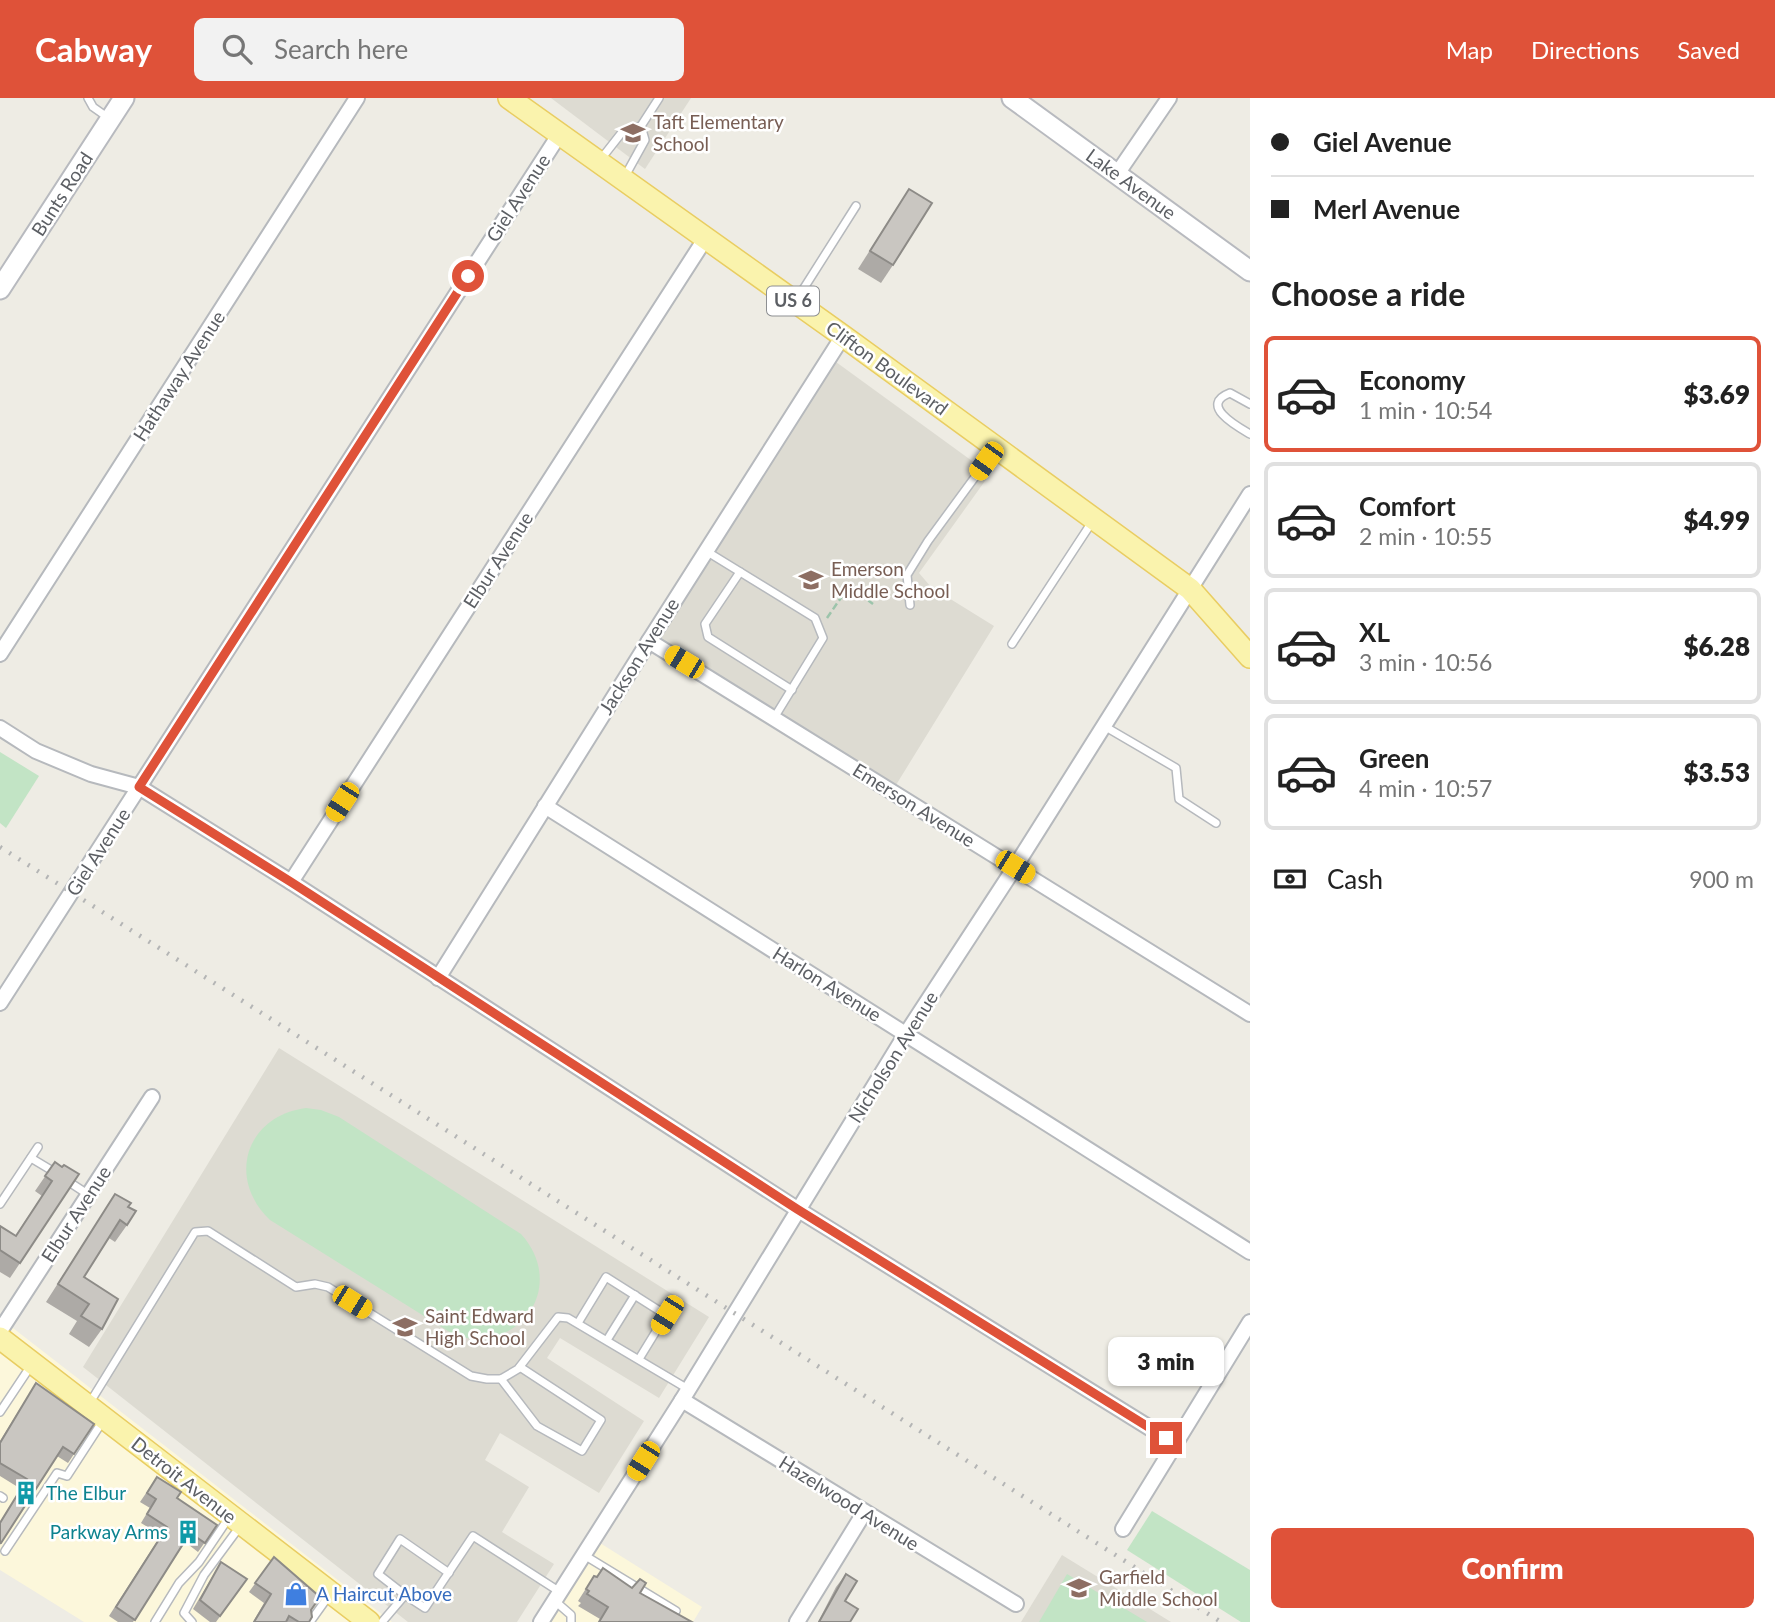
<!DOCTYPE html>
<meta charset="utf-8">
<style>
:root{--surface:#fff;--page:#f2f2f2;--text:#222;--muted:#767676;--line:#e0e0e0;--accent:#df5239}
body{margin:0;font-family:Lato,sans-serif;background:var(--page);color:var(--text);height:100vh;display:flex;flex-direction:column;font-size:26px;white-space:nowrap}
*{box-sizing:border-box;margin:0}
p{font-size:23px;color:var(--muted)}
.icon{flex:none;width:38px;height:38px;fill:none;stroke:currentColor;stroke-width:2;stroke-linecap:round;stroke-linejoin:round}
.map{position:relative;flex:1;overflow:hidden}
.sheet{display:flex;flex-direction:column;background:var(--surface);width:525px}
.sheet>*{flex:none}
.top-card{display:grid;align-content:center;height:154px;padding:0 21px;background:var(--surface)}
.end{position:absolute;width:32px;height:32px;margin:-16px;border:9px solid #df5239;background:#fff;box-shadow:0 0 0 4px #fff}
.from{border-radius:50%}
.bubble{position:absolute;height:49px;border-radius:10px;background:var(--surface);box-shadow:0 2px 5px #0004;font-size:23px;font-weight:800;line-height:49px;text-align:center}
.car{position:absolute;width:21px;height:42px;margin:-21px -10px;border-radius:9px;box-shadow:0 0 5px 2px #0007;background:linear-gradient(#f5c518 24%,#345 0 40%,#f5c518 0 76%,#345 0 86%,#f5c518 0)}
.top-card b{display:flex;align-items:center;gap:24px;height:66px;font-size:26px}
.top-card b+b{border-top:2px solid var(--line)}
.top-card i{width:18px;height:18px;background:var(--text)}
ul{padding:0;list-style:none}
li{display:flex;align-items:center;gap:21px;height:116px;margin:0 14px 10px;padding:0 7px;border:4px solid var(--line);border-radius:10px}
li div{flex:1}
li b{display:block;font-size:26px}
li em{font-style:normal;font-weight:800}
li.selected{border-color:var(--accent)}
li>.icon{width:63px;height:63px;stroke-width:1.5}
h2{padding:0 21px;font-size:32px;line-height:84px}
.pay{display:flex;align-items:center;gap:18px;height:77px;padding:0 21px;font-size:26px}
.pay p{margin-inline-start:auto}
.cta{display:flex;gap:14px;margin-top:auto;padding:14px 21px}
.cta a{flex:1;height:80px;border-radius:10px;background:var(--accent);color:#fff;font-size:28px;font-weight:800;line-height:80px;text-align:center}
header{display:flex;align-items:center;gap:42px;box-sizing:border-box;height:98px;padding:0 35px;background:var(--accent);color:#fff}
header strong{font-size:33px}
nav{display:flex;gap:38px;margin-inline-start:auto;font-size:24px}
.search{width:490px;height:63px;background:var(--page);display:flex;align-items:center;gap:18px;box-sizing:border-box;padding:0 24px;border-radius:10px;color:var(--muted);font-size:26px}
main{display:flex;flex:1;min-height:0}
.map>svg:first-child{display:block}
.commercial{fill:#fcf7db}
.education{fill:#dddbd2}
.green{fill:#c2e4c5}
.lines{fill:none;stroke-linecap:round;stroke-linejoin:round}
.lane-casing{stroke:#b6b9bd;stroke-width:10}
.street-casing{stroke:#b6b9bd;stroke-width:18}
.secondary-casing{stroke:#b8babf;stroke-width:23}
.primary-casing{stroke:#e9cd62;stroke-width:24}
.path{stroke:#9cc4ab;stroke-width:2.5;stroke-dasharray:7 3.5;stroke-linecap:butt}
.lane{stroke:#fff;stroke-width:7}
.street{stroke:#fff;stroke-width:14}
.secondary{stroke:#fff;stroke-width:19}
.primary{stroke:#faf3ad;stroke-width:21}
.rail{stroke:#b4b5b5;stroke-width:4.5;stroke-dasharray:2 9;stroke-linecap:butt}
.wall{fill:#adaaa6}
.building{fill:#c9c6c1;stroke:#8d8b87;stroke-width:2}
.route{stroke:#df5239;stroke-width:9}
.labels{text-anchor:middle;stroke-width:5;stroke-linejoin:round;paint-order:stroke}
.shield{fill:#fff;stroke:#8d8f92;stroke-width:2}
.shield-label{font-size:18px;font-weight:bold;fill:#5c5f64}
.education-label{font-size:19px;fill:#785e54;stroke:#fff;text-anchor:start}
.street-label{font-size:19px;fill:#5c5f64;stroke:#fff}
.culture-label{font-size:19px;fill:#0d838f;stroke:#fff;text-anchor:start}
.shop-label{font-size:19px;fill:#366cbe;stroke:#fff;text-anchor:start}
</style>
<header>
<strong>Cabway</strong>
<div class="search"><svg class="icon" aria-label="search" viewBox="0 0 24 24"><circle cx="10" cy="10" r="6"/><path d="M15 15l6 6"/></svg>Search here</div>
<nav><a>Map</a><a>Directions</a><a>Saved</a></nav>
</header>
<main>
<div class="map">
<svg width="1250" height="1524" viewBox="0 0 1250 1524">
<rect width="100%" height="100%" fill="#eeece4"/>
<g class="commercial">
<polygon points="0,1220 392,1524 84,1524 0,1472"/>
<polygon points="600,1445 702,1509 693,1524 551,1524"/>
</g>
<g class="education">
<polygon points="551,0 691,0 645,71"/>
<polygon points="836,264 990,376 919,475 931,489 994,528 896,687 658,542"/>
<polygon points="279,950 709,1219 659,1300 560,1240 547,1260 644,1323 599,1395 500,1335 485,1362 529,1389 502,1434 554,1466 517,1524 408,1524 83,1269"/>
<polygon points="1062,1457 1171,1524 1021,1524"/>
</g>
<g class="green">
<polygon points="0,654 39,678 6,730 0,725"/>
<path d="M306,1010L321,1012L339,1019L521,1136C567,1187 522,1255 456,1238L270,1122C226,1080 246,1018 306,1010Z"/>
<polygon points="1152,1413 1250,1472 1250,1524 1241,1524 1127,1452"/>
<polygon points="1067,1476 1147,1524 1039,1524"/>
</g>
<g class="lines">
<g class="lane-casing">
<g id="lane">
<polyline points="88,0 93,9 110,21"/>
<polyline points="641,28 659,0"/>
<polyline points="601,61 623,33 641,28"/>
<polyline points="624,80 645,42 641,28"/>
<polyline points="797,201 856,108"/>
<path d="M1250,306L1230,295C1198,307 1238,329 1250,336"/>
<polyline points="706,453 815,520 823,540 774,620"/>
<polyline points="740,474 705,526 708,539 792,592"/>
<polyline points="910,507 907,477 928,443 994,353"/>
<polyline points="1012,546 1092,424"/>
<polyline points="1104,628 1176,670 1179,701 1216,725"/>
<polyline points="31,1060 56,1075"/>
<polyline points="66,1082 89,1097"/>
<polyline points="0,1106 38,1049"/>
<polyline points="578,1225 606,1179 666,1217 639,1261"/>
<polyline points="607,1242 635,1197"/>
<polyline points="501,1281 537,1328 582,1353 601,1322 520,1269"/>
<polyline points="89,1306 195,1134 208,1133 296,1189 315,1186 328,1189 471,1278 487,1281 501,1281 518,1271 558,1219 568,1220 688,1291"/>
<polyline points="0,1314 32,1266"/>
<polyline points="0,1398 3,1400"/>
<polyline points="5,1453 57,1375 67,1378 104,1321"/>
<polyline points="584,1457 676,1513"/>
<polyline points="405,1497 378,1476 400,1441 449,1475"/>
<polyline points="555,1503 571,1517 571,1524"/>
<polyline points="155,1524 179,1485 199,1464 230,1418"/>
<polyline points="192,1524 184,1515 204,1477 241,1427"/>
<polyline points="310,1524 330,1496"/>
<polyline points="382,1524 405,1497 425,1510 473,1438 560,1494"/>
</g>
</g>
<g class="street-casing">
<g id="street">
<polyline points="1117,76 1169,0"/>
<polyline points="649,543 1250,916"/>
<polyline points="0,556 357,0"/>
<polyline points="0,630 36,653 91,676 139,689 291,784 797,1111 1174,1345"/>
<polyline points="545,708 1250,1154"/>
<polyline points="291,784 705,141"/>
<polyline points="438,880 649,543 843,238"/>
<polyline points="0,905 559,37"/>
<polyline points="0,1233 152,999"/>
<polyline points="682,1302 1016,1506"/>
<polyline points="1123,1431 1250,1224"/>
<polyline points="541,1524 682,1302 906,936 1015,769 1250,396"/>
<polyline points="797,1524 864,1415"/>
</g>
</g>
<g class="secondary-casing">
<g id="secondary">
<polyline points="1012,0 1250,173"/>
<polyline points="0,191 124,0"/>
</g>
</g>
<g class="primary-casing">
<g id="primary">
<polyline points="509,0 843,238 1190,491 1250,559"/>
<polyline points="0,1240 369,1524"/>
</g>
</g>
<polyline class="path" points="827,520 849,488 873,506"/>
<use href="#lane" class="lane"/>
<use href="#street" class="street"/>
<use href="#secondary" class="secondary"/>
<use href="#primary" class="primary"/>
<polyline class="rail" points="0,749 1221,1524"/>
</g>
<g class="wall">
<polygon points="909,91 893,167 881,185 858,171"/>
<polygon points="55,1064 62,1069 20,1165 10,1180 0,1174 0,1128 15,1138 42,1098 35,1093"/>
<polygon points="115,1096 128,1109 127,1127 115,1144 109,1140 84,1179 102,1231 89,1249 69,1236 77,1223 46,1204"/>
<polygon points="36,1285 94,1326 68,1365 57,1358 0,1447 0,1424 21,1391 0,1378 0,1343"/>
<polygon points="157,1379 177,1400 217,1427 198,1454 185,1444 133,1524 118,1524 109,1518 161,1437 141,1425 150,1410 140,1404"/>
<polygon points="274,1459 311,1512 309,1524 253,1524 264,1505 249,1494"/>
<polygon points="221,1464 247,1481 216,1524 210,1524 193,1511"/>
<polygon points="603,1470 632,1490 598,1524 600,1521 578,1508 581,1505 578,1503 594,1478 596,1479"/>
<polygon points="846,1476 845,1503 850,1524 818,1524 836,1489"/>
</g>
<g class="building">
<polygon points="909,91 932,105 893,167 870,153"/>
<polygon points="55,1064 62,1069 64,1067 79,1076 20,1165 0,1152 0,1128 16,1138 52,1083 45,1078"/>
<polygon points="115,1096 131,1105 128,1109 136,1113 127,1127 120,1122 84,1179 118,1201 102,1231 81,1218 89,1206 58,1186"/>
<polygon points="36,1285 94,1326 74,1356 63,1349 1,1445 0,1445 0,1425 27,1381 0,1365 0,1345"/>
<polygon points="157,1379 181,1394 177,1400 217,1427 205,1445 190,1435 135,1522 116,1509 167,1429 147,1416 156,1401 147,1395"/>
<polygon points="274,1459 320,1499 311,1512 312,1519 309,1524 299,1524 289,1518 286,1524 254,1524 271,1496 255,1485"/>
<polygon points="221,1464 247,1481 220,1518 200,1502"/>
<polygon points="603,1470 632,1490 640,1481 646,1485 640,1495 692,1524 599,1524 608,1509 587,1496 589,1493 586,1491 594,1478 597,1479"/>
<polygon points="846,1476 857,1483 845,1503 858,1511 850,1524 819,1524"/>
</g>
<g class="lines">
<polyline class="route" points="468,178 139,689 291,784 797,1111 1166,1340"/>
</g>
<defs>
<g id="school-bare" transform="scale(1.89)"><path d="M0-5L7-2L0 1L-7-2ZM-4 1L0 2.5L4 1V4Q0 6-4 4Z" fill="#8d6e63" stroke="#fff" stroke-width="2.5" paint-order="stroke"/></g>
<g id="building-bare" transform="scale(1.89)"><path d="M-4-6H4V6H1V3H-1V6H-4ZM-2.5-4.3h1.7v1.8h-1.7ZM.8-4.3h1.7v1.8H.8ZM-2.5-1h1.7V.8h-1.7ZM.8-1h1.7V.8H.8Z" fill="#0f9aa8" stroke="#fff" stroke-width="2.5" paint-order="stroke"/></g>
<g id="shop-bare" transform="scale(1.89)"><path d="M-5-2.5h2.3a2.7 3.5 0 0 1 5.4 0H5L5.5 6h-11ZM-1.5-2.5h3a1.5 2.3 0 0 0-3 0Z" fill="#3f7fe0" stroke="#fff" stroke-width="2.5" paint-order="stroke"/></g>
</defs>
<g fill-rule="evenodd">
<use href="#school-bare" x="633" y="35"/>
<use href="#school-bare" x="811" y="482"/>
<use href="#school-bare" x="405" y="1229"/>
<use href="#building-bare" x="26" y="1395"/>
<use href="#building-bare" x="188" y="1434"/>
<use href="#school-bare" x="1079" y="1490"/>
<use href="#shop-bare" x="296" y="1496"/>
</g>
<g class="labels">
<rect class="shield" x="767" y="188.5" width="52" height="29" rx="5"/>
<g class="shield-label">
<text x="793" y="209">US 6</text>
</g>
<g class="education-label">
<text x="653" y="31">Taft Elementary<tspan x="653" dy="22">School</tspan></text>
<text x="831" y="478">Emerson<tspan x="831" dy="22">Middle School</tspan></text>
<text x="425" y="1225">Saint Edward<tspan x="425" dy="22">High School</tspan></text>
<text x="1099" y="1486">Garfield<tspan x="1099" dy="22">Middle School</tspan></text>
</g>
<g class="street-label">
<text transform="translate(1131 86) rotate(36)" y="7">Lake Avenue</text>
<text transform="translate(62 96) rotate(-57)" y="7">Bunts Road</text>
<text transform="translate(518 100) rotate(-57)" y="7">Giel Avenue</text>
<text transform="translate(887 270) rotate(36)" y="7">Clifton Boulevard</text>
<text transform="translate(179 278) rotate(-57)" y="7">Hathaway Avenue</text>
<text transform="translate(498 462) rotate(-57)" y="7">Elbur Avenue</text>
<text transform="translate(639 558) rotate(-58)" y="7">Jackson Avenue</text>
<text transform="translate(914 707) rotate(32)" y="7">Emerson Avenue</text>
<text transform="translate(98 754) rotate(-57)" y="7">Giel Avenue</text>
<text transform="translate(827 886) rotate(32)" y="7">Harlon Avenue</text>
<text transform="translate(893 959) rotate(-58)" y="7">Nicholson Avenue</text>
<text transform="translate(76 1116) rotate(-57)" y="7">Elbur Avenue</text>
<text transform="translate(184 1382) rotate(38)" y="7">Detroit Avenue</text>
<text transform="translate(849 1405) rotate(32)" y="7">Hazelwood Avenue</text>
</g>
<g class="culture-label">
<text x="46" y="1402">The Elbur</text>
<text x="168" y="1441" text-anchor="end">Parkway Arms</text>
</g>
<g class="shop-label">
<text x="316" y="1503">A Haircut Above</text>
</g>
</g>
</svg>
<i class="end from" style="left:468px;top:178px"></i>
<i class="end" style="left:1166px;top:1340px"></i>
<div class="bubble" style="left:1108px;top:1239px;width:116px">3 min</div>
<i class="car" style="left:986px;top:363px;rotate:216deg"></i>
<i class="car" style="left:684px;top:564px;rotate:301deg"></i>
<i class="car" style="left:342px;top:704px;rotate:213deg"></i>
<i class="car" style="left:1015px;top:769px;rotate:122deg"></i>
<i class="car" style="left:352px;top:1204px;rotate:122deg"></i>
<i class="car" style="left:667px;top:1217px;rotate:212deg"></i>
<i class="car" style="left:643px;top:1363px;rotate:212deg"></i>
</div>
<section class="sheet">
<div class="top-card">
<b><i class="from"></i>Giel Avenue</b>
<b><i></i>Merl Avenue</b>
</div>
<h2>Choose a ride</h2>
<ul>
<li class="selected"><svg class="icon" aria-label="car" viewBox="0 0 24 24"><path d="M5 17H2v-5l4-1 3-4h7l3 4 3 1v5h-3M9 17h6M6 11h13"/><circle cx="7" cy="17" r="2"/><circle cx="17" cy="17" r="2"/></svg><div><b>Economy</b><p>1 min · 10:54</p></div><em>$3.69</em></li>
<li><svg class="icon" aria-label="car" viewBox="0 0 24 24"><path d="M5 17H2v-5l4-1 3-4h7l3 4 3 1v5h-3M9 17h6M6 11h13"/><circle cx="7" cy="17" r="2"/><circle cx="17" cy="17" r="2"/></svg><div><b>Comfort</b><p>2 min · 10:55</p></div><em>$4.99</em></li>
<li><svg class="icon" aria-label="car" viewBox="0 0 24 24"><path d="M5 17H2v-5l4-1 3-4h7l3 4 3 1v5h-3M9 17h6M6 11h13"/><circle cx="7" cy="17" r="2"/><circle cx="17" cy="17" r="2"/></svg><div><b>XL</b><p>3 min · 10:56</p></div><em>$6.28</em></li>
<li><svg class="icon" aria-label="car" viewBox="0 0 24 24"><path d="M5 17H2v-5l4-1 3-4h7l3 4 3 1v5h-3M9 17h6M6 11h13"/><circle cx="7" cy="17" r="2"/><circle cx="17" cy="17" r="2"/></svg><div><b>Green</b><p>4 min · 10:57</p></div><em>$3.53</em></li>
</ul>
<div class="pay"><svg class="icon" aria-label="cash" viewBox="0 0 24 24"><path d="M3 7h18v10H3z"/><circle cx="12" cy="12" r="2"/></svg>Cash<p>900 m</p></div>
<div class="cta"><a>Confirm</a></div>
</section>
</main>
